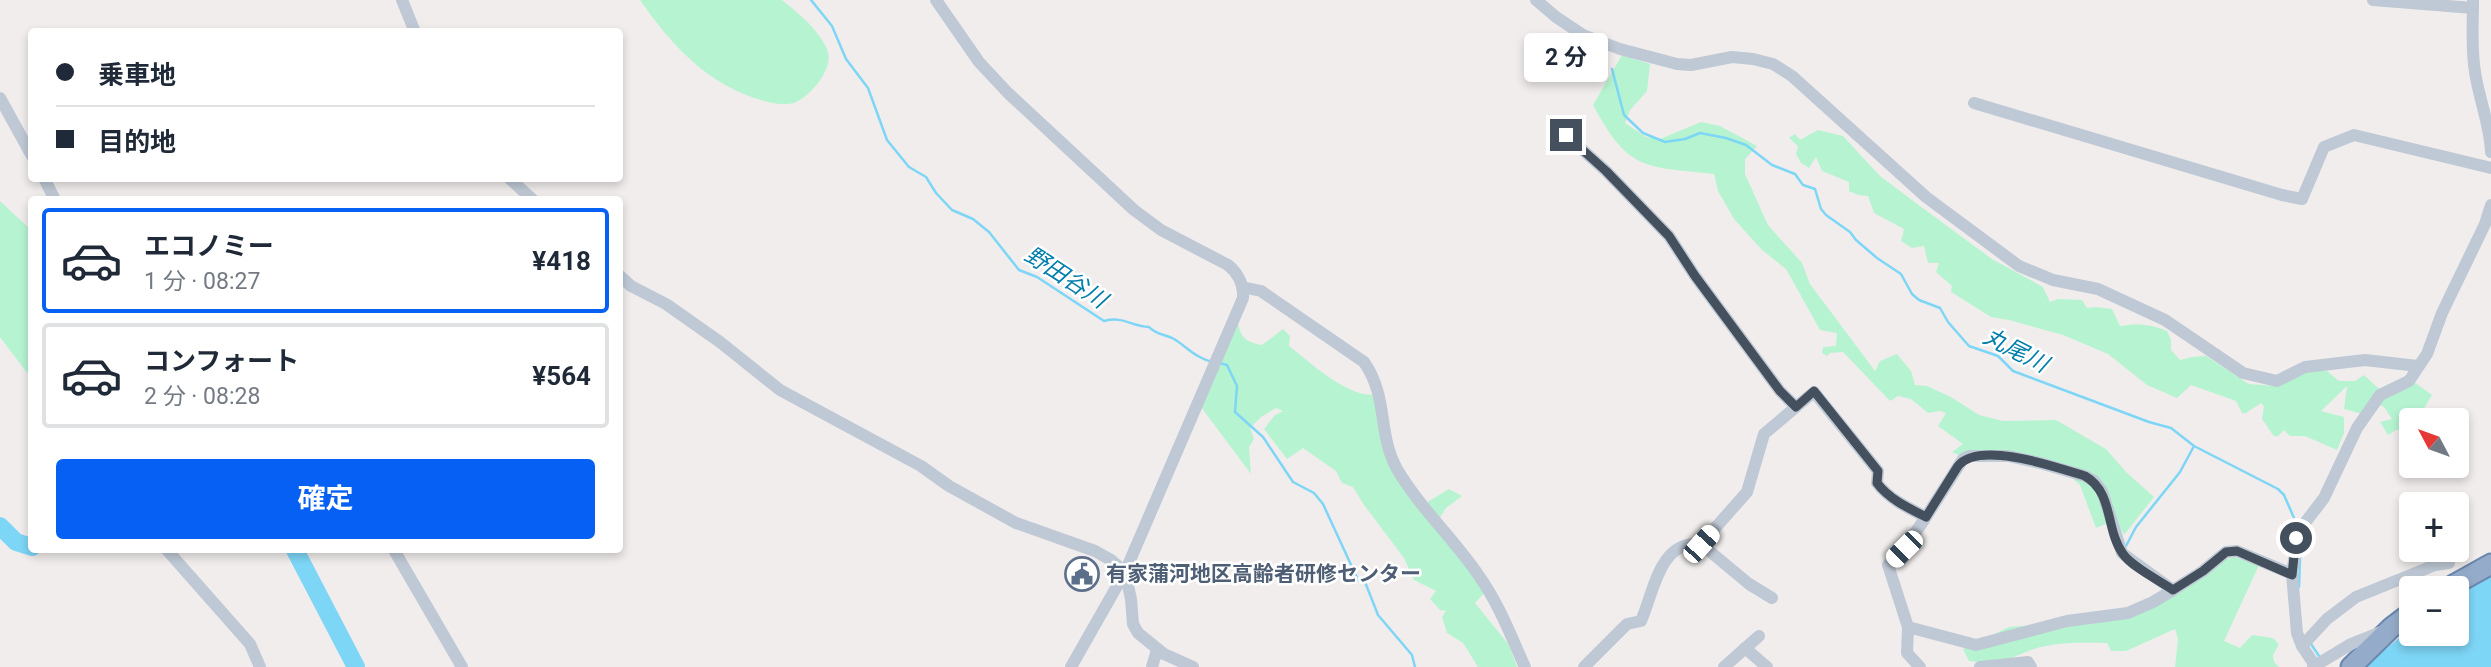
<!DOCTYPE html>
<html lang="ja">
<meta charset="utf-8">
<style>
:root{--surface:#fff;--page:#f6f6f7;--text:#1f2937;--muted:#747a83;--line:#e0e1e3;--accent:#0560f3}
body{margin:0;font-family:Roboto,"Noto Sans JP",sans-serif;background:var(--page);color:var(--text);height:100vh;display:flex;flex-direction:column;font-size:26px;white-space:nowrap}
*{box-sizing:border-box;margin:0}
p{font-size:23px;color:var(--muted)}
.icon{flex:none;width:38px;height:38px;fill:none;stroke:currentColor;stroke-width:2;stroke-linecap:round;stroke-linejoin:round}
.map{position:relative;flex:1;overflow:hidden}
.sheet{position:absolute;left:28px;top:196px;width:595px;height:357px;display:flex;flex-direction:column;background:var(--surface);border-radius:7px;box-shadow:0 4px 10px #0003}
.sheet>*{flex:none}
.top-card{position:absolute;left:28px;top:28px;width:595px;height:154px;border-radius:7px;box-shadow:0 4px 10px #0003;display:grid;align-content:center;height:154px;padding:0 28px;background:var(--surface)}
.needle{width:46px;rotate:311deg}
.controls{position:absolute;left:2399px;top:408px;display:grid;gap:14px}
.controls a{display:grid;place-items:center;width:70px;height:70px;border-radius:7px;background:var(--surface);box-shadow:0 4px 10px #0003;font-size:35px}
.end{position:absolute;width:32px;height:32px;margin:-16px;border:9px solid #44505d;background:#fff;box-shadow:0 0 0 4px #fff}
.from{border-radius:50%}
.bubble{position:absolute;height:49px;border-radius:7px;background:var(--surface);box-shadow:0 4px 10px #0003;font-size:23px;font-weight:700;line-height:49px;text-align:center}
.car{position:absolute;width:21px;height:42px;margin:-21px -10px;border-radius:9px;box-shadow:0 0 5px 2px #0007;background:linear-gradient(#fff 24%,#345 0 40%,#fff 0 76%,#345 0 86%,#fff 0)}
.top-card b{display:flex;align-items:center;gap:24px;height:66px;font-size:26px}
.top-card b+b{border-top:2px solid var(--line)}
.top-card i{width:18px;height:18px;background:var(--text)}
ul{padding:12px 0 0;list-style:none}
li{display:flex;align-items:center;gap:21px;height:105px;margin:0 14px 10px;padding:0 14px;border:4px solid var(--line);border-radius:7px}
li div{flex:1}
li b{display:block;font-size:26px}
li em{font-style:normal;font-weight:700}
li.selected{border-color:var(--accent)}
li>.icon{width:63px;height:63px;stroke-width:1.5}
.action{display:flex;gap:14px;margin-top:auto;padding:14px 28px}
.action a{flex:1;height:80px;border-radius:7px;background:var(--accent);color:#fff;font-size:28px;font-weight:700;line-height:80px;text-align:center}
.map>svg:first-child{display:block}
.green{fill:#b6f4d1}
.water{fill:#7ed6f6}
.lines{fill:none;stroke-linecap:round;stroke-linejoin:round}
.stream{stroke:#7ed6f6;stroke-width:2.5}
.river{stroke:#7ed6f6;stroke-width:18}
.trunk-casing{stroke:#6b87ae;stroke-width:23}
.minor{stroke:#bfc9d5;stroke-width:12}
.trunk{stroke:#94acca;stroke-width:19}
.route{stroke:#44505d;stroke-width:9}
.labels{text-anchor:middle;stroke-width:5;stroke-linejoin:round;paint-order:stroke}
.service-label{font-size:21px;font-weight:bold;fill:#4e5e75;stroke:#fff;text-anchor:start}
.water-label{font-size:23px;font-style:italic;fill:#017eac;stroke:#fff}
</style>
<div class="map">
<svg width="2491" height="667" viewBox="0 0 2491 667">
<rect width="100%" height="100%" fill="#f1eded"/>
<g class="green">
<path d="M640,0H782C798,13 821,31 828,52C833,70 810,97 794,103C787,105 775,104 768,102C709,87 673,47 640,0Z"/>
<path d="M1622,55L1650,64L1647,91L1630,110L1625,123L1646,137L1660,139L1701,122L1720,126L1757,146L1745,159V174L1768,225L1802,263L1810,284L1875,371L1880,361L1897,354L1911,371L1915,385L1927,386L1951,397L1979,415L2003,421L2056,420L2106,449L2126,472L2154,497L2124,535L2116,520L2096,528L2080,485L2057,465L1959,455L1952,452L1963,444L1938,426L1946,413L1940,411L1928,413L1911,399L1898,396L1890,401L1843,352L1830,353L1827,356L1822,353L1823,347L1836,346L1837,333L1820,330L1786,269L1762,250L1734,219L1718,191L1714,174C1644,166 1629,172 1593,105Z"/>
<path d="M1818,130L1843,136L1880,176L1920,206L1992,259L2043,287L2050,302L2058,299L2082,300L2087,308L2096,307L2112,309L2120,326C2137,323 2151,324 2167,331L2171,340V350L2180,360L2192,357L2206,356L2249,384L2277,386L2308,370L2327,371L2339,381H2355L2364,375L2378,388L2396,392L2414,382L2432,395L2417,420H2412L2411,428L2396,430L2388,435L2380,422L2392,419L2384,407L2371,400L2362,414L2344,409L2347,386L2321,411L2344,417V433L2337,450L2305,436H2290L2284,430L2277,437L2273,435L2262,419L2264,406L2261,403L2246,413H2242L2236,401L2191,385L2177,398L2147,385L2108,354L2063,335L2009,320L1991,317L1951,292L1952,286L1936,272L1939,263H1928L1924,246L1912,248L1901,241L1904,229L1874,213L1868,196L1858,195L1849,191V182L1822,171L1816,157L1809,168L1801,163L1796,154L1798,146L1789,138L1795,134L1800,140Z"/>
<polygon points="0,201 31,230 31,378 0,337"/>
<path d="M1238,323C1241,338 1246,342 1262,345L1283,329L1290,336L1289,346C1310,362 1350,400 1377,394L1381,435L1419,507L1449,489L1462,496L1446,508L1434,527L1472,572L1485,592L1475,603L1509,645L1517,667H1478L1463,643L1447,633L1442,617L1446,611L1440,610L1430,599L1436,591L1414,580L1404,558L1364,505L1353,487L1342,483L1336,471L1303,448L1287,459L1264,429L1275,415L1283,411L1276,408L1261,417L1250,428L1254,439L1249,447L1251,474L1201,407Z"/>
<path d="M2235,557L2259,565L2224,641L2240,648L2252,635L2273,638L2279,644L2273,655L2274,662L2279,667H2175L2178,639L2175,629L2126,651H2111L2107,643C2089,643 2069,642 2052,645C2015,650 2014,667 1969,661L1963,649L2009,627L2130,617L2224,560Z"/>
</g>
<polygon class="water" points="2491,576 2491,667 2364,667 2411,628 2412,634 2457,634 2457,596"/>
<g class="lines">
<g class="stream">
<path d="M811,0L832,26L846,59L868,88L887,140L909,167L926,177L936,193L952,210L973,219L989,232L1019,270L1037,277L1104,321C1125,316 1129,326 1149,327C1156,335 1165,334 1174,339C1187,347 1197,359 1213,362"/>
<polyline points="1612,69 1624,115 1643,133 1665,142 1685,139 1700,133 1726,138 1746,145 1772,165 1795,174 1803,185 1815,189 1821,209 1826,215 1850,232 1856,240 1877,258 1901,274 1912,294 1919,300 1940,308 1948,322 1969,346 1998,356 2013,371 2149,422 2171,428 2194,446 2278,489 2284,495 2298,527"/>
<polyline points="1219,363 1227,365 1237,386 1235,412 1263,437 1293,482 1314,493 1323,504 1358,580 1365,582 1378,615 1412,655 1415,667"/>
<polyline points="2126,546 2136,527 2180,472 2194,446"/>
<polyline points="2299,587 2300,559 2305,536 2302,532"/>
<polyline points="2311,644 2321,659"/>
</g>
<g class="river">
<polyline points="0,526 16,542 32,547"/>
<polyline points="295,550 356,667"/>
</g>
<g class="trunk-casing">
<g id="trunk">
<polyline points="2448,588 2491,564"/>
<polyline points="2351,667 2391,628 2412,612"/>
</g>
</g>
<g class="minor">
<polyline points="402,0 415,32"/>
<path d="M936,0L979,62L1008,93L1134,210L1161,230L1228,265C1238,273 1244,285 1243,298L1125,572L1071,667"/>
<polyline points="1536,0 1556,17 1583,35 1620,49 1677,64 1691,65 1732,57 1753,59 1773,64 1792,76 1926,197 2019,266 2053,280 2098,289 2165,320 2243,373 2277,381 2305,367 2365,360 2418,366"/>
<polyline points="2373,0 2473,8"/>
<path d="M2473,0C2473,24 2471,48 2475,72C2479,99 2490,125 2491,152"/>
<polyline points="0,98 32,156"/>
<polyline points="1974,103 2282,195 2302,199 2324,147 2354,135 2491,168"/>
<path d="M1566,135L1606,171L1669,236L1695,276L1780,391L1796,407L1814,392L1878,471L1877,483C1889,499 1908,508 1926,517L1963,459L1969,456H2008L2040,463L2085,476L2094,481L2102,491L2122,553L2173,590L2203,571L2226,552L2237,551L2292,574"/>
<polyline points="44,178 55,200"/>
<polyline points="509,178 533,200"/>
<polyline points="620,276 631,286 666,304 720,342 780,390 921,466 949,486 1016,523 1095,551 1111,560 1125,572 1131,599 1133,624 1138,633 1164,654 1193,667"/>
<path d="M1242,287L1261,291L1364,362C1389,398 1377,433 1397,469C1420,508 1454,539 1479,576C1499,604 1511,636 1525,667"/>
<polyline points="1701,544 1747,492 1764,434 1796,407"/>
<polyline points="167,550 250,644 260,667"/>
<polyline points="394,550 462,667"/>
<polyline points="1908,627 1976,645 2067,621 2128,613 2153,602 2173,590"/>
<polyline points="2302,646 2327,619 2356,597 2435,565 2449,563"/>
<polyline points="1745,648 1767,667"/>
<polyline points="1152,667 1157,650"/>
<path d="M1584,667L1627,624L1641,621C1654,592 1659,540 1701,544L1749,584L1772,598"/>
<polyline points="1724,667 1759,636"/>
<polyline points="1920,667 1907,653 1908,627 1888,565 1904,549 1926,517"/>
<polyline points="1980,667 2028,662 2031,667"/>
<polyline points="2313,667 2351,644 2381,632"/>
<polyline points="2316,667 2302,646 2297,633 2292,574 2298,532 2324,498 2357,428 2380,395 2409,381 2427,354 2442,313 2485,224 2491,205"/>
</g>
<use href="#trunk" class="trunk"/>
</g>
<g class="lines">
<path class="route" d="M1566,135L1606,171L1669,236L1695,276L1780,391L1796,407L1814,391L1878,471L1877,483C1889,499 1908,508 1926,517L1958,466C1979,440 2056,467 2085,476C2114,493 2105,529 2123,554C2132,567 2160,581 2173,590L2203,571L2226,552L2237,551L2292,575L2296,538"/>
</g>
<defs>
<g id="civic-ring" transform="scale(1.75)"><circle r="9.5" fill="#fff" stroke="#5c6f8a" stroke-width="1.5"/><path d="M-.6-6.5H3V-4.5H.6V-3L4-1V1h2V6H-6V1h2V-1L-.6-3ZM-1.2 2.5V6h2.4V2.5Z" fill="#5c6f8a"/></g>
</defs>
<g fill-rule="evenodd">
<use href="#civic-ring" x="1082" y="574"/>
</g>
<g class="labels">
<g class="service-label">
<text x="1106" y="581">有家蒲河地区高齢者研修センター</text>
</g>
<g class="water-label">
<text transform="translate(1066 277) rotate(33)" y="8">野田谷川</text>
<text transform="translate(2016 350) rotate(27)" y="8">丸尾川</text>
</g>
</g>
</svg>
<div class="controls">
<a><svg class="needle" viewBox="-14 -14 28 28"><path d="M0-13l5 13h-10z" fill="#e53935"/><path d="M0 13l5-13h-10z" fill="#747a83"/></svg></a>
<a>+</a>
<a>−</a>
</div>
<i class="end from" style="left:2296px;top:538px"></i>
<i class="end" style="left:1566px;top:135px"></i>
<div class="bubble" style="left:1524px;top:33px;width:84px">2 分</div>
<i class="car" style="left:1701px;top:544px;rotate:42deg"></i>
<i class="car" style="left:1904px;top:549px;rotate:225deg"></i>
<div class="top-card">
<b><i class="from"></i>乗車地</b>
<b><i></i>目的地</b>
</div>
<section class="sheet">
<ul>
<li class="selected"><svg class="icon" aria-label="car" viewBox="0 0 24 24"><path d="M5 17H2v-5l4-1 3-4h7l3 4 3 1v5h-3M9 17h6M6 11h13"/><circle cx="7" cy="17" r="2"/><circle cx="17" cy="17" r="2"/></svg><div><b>エコノミー</b><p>1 分 · 08:27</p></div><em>¥418</em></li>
<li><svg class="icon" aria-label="car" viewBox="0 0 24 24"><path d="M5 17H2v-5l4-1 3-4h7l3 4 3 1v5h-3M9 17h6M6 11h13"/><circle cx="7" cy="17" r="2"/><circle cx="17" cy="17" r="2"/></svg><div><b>コンフォート</b><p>2 分 · 08:28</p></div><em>¥564</em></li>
</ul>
<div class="action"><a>確定</a></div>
</section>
</div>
